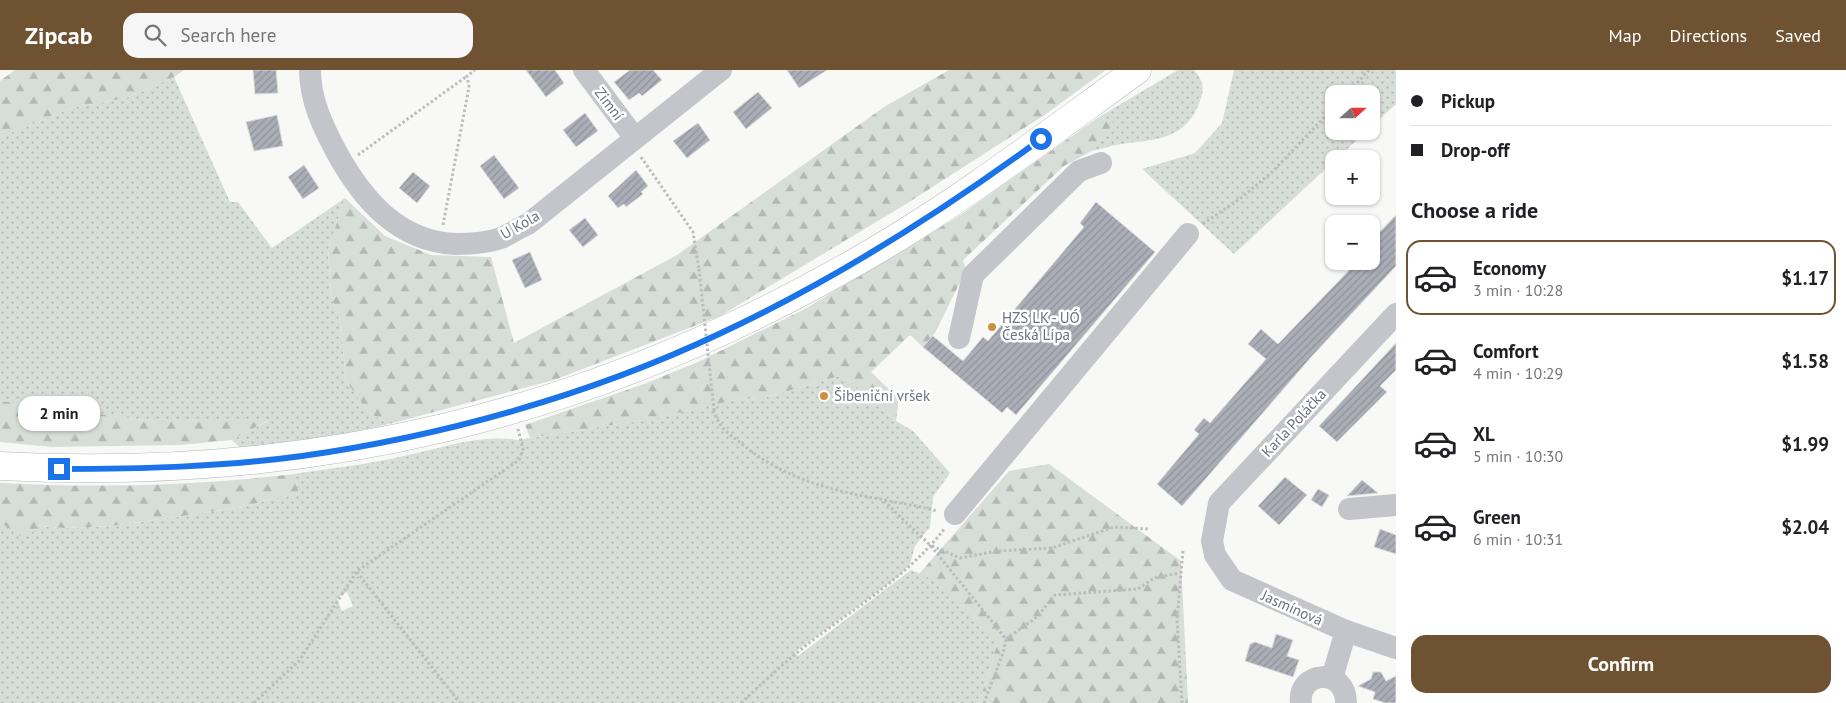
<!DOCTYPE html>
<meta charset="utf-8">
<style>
:root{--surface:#fff;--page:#f6f6f6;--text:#202124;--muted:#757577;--line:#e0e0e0;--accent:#6f5231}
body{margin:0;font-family:"PT Sans",sans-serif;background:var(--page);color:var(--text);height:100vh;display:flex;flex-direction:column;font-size:19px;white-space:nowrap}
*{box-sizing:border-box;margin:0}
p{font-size:16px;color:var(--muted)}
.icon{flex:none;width:28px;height:28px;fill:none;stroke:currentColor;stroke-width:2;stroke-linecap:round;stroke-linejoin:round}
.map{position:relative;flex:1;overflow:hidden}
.drawer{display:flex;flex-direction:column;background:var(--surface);width:450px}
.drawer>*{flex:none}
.banner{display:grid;align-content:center;height:110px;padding:0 15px;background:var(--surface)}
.needle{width:32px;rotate:69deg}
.buttons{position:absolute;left:1325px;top:15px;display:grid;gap:10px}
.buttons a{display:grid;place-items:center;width:55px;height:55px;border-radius:10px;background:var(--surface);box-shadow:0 1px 4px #0004;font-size:25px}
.end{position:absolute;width:22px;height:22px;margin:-11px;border:6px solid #1a73e8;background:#fff;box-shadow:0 0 0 2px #fff}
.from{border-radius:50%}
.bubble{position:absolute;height:35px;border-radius:15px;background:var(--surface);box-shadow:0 1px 4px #0004;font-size:16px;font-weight:800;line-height:35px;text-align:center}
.banner b{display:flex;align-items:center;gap:18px;height:48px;font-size:19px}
.banner b+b{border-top:1px solid var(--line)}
.banner i{width:12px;height:12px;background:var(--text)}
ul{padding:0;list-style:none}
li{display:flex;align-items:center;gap:15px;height:75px;margin:0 10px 8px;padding:0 5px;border:2px solid transparent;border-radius:15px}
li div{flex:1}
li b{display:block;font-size:19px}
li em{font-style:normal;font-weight:800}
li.active{border-color:var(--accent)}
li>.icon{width:45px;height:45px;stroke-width:1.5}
h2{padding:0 15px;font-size:22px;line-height:60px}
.cta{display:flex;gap:10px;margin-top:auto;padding:10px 15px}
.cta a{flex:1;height:58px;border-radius:15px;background:var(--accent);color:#fff;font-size:20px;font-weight:800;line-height:58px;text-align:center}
header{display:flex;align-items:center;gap:30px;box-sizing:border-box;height:70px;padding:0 25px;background:var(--accent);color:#fff}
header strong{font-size:24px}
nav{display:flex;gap:28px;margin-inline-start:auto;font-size:18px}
.search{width:350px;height:45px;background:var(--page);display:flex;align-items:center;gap:12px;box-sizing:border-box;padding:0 18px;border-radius:15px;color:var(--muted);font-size:19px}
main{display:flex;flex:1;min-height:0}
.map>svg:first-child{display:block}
.grass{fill:url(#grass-dots);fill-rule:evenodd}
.forest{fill:url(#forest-firs)}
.building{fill:url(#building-hatch);stroke:#dadbd9}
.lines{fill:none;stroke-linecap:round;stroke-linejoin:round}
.major-casing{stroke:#b5b7bc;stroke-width:29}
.path{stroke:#bbbcc0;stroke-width:3;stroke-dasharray:2.5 2.5;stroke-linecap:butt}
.minor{stroke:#c3c5ca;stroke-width:22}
.major{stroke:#fff;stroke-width:28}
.path-bridge{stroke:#bbbcc0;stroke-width:3;stroke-dasharray:2.5 2.5;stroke-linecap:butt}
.route{stroke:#1a73e8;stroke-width:6}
.poi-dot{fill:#cf8f41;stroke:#fff;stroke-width:2}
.labels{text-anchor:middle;stroke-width:5;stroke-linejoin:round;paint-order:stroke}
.street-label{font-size:15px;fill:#6c7284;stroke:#fff}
.poi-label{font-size:15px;fill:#6c7284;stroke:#fff;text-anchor:start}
</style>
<header>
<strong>Zipcab</strong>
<div class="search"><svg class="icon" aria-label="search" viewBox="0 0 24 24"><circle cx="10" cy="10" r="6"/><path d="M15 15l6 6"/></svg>Search here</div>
<nav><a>Map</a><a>Directions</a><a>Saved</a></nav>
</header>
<main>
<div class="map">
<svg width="1396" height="633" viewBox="0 0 1396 633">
<defs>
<pattern id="grass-dots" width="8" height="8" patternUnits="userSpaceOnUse" patternTransform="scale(1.25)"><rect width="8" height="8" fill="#d7ddd7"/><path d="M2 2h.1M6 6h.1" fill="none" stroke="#b2b8b4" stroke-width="1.8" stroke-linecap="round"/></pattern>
<pattern id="forest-firs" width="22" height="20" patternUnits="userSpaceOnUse" patternTransform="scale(1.25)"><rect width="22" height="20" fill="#d7ddd7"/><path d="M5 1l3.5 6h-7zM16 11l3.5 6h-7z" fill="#b2b8b4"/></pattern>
<pattern id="building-hatch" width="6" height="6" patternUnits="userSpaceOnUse" patternTransform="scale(1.25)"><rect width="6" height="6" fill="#abaeb6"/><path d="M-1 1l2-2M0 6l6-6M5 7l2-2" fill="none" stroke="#8f929a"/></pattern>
</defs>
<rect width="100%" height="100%" fill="#f8f9f7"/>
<g class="grass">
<path d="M1178,0H1194C1203,10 1205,19 1200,31C1186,70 1157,69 1122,74C1112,75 1102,79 1092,81L1113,53L1099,47Z"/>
<polygon points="1234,0 1396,0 1396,34 1371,57 1371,24 1334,24 1334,61 1366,61 1337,89 1334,89 1334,91 1234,184 1142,99 1195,83 1222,53"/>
<polygon points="174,7 230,132 238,132 272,178 345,128 328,180 331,226 341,254 346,311 368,342 389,354 325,369 241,379 232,370 268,351 158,352 0,331 0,67 72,38 126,28"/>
<path d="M839,306L854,314L896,351L913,361L950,403L933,427L930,457L915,476L910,494L899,506L795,582L798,586L911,500L945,514L990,563L997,575L979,633H0V454L31,463L39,456L64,458L112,456L244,437L267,430L299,424L294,404C332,398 371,394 408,385C446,377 479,364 518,370L655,348L738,329L764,328ZM347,522L353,536L342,541L337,528Z"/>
</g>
<g class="forest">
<polygon points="15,0 184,0 174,7 126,28 72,38 0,67 0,11"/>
<polygon points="949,0 1106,0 1043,46 906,134 720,246 554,310 389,354 368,342 346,311 341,254 331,226 328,180 345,128 385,166 431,185 491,187 514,273 677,185 884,37"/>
<polygon points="1099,47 1114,53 1092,81 1064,96 963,190 966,200 935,263 923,277 910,265 871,302 899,329 896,351 854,314 839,306 764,328 738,329 656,348 530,368 525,355 644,314 698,292 803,240 959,146"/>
<polygon points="0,331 158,352 269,350 232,370 180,375 52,377 0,372"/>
<path d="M1049,394L1181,491L1188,633H979L997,575C982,552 946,511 919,504L1009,401Z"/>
<path d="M294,404L299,424L267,430L244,437L112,456L64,458L40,456L31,463L18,466L6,456L0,454V413C98,418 196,416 294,404Z"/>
</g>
<g class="building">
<polygon points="253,0 276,0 278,23 255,24"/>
<polygon points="526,0 555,0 564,13 546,27"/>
<polygon points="630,0 653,0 662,10 642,26 639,23 629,30 614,12"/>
<polygon points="787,0 827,0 799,18"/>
<polygon points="758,22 772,38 746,59 733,42"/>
<polygon points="585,43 598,61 576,77 563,60"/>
<polygon points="277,45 283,76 254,81 246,52"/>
<polygon points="698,53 710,70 687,88 673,71"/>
<polygon points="494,85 519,118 504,129 480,96"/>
<polygon points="304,95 319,118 303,129 288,107"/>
<polygon points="636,100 648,116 641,122 643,124 626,137 624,134 618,138 608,126"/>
<polygon points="413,102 430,116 417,133 399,118"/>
<polygon points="1096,132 1155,182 1016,345 1007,337 1002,343 923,277 933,266 963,291 983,267 988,271 1084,157 1080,153"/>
<polygon points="1396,145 1396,196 1312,286 1182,436 1157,414 1199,364 1194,360 1204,348 1210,353 1266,289 1248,274 1261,259 1278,274 1358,191 1371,191 1371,159 1377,165"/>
<polygon points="585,148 598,165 583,177 569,160"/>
<polygon points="530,182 542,210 525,218 512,190"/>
<polygon points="1396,273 1396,300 1380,316 1387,322 1337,372 1319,356"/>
<polygon points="1285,407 1307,425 1279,455 1258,436"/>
<polygon points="1362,410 1378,423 1347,426"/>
<polygon points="1318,419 1329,425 1322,437 1311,430"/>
<polygon points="1380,459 1396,465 1396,484 1374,477"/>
<polygon points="1276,564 1293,570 1287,586 1299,590 1293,607 1245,591 1250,574 1255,572 1272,578"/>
<polygon points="1373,602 1381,602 1386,611 1396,606 1396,633 1385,633 1373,629 1375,622 1358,616 1371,609"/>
</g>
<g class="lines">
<g class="major-casing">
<path id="major" d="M0,396C312,412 590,346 861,189C957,134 1047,65 1137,0"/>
</g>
<g class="path">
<polyline points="1347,24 1369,0"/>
<polyline points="358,85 467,6"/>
<polyline points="641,87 693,162 699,199"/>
<polyline points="1203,154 1241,128 1272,102 1334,37"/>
<polyline points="443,155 469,17 467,6 475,0"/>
<path d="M714,340C717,356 730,365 742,374C784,409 833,421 885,430C903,434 920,436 937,441"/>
<polyline points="884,431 931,476 1006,569 1003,583 984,633"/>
<polyline points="932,476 960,488 997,481 1052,478 1114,457 1149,459"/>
<polyline points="357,502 460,633"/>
<polyline points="1006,569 1037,547 1055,525 1138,519 1154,508 1179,503"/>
<polyline points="254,633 299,591 357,501 519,390 523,379 518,359"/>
<path d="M741,633C764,612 788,589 813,570C859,535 910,504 945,458"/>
<polyline points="1182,633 1177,550 1183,480"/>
</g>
<g class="minor">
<path d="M310,0C310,30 323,57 337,83C363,130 398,171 455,174C470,174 487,173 501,168C510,164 519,158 528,154L721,0"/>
<polyline points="584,0 634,67"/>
<polyline points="1396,244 1219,433 1212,471 1215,485 1232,510 1346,561 1396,578"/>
<polyline points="959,268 973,205 1079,101 1101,93"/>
<polyline points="1349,439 1396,435"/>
<polyline points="955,444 1188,164"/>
<polyline points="1332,608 1346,561"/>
<path d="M1301,633C1297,601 1346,596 1346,633"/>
</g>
<use href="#major" class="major"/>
<polyline class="path-bridge" points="699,199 714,340"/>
</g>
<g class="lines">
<path class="route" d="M59,399C140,399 221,397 302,386C443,366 590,325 719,264C833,211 940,143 1041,69"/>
</g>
<g class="poi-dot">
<circle cx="992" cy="257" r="5"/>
<circle cx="824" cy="326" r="5"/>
</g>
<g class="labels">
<g class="street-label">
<text transform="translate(609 34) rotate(53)" y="5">Zimní</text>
<text transform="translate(520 155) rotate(-30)" y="5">U Kola</text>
<text transform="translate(1294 353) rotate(-47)" y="5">Karla Poláčka</text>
<text transform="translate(1292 538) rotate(24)" y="5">Jasmínová</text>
</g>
<g class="poi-label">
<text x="1002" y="253">HZS LK - UÓ<tspan x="1002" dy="17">Česká Lípa</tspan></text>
<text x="834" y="331">Šibeniční vršek</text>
</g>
</g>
</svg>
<div class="buttons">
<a><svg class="needle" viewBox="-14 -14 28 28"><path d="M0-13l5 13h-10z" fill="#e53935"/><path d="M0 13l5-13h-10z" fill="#757577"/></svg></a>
<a>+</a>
<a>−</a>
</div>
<i class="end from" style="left:1041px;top:69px"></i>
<i class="end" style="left:59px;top:399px"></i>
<div class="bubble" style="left:18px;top:326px;width:82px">2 min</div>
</div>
<section class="drawer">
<div class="banner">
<b><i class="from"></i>Pickup</b>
<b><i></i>Drop-off</b>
</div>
<h2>Choose a ride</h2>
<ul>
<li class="active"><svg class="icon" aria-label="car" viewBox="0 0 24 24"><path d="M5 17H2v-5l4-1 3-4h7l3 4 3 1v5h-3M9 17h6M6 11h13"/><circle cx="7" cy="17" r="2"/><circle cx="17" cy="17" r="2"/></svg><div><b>Economy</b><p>3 min · 10:28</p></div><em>$1.17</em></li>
<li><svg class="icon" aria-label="car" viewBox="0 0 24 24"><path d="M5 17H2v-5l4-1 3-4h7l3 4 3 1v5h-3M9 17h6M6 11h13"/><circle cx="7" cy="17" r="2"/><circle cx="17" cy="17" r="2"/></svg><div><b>Comfort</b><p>4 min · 10:29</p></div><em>$1.58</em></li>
<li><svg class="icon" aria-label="car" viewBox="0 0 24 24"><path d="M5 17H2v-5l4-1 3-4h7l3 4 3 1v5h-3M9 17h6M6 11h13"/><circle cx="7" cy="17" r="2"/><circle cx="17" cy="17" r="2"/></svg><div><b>XL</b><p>5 min · 10:30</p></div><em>$1.99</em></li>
<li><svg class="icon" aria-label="car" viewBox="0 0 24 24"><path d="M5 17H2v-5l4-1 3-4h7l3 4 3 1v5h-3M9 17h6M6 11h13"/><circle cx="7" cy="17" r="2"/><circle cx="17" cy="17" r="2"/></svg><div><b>Green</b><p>6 min · 10:31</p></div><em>$2.04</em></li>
</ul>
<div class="cta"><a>Confirm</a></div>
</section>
</main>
